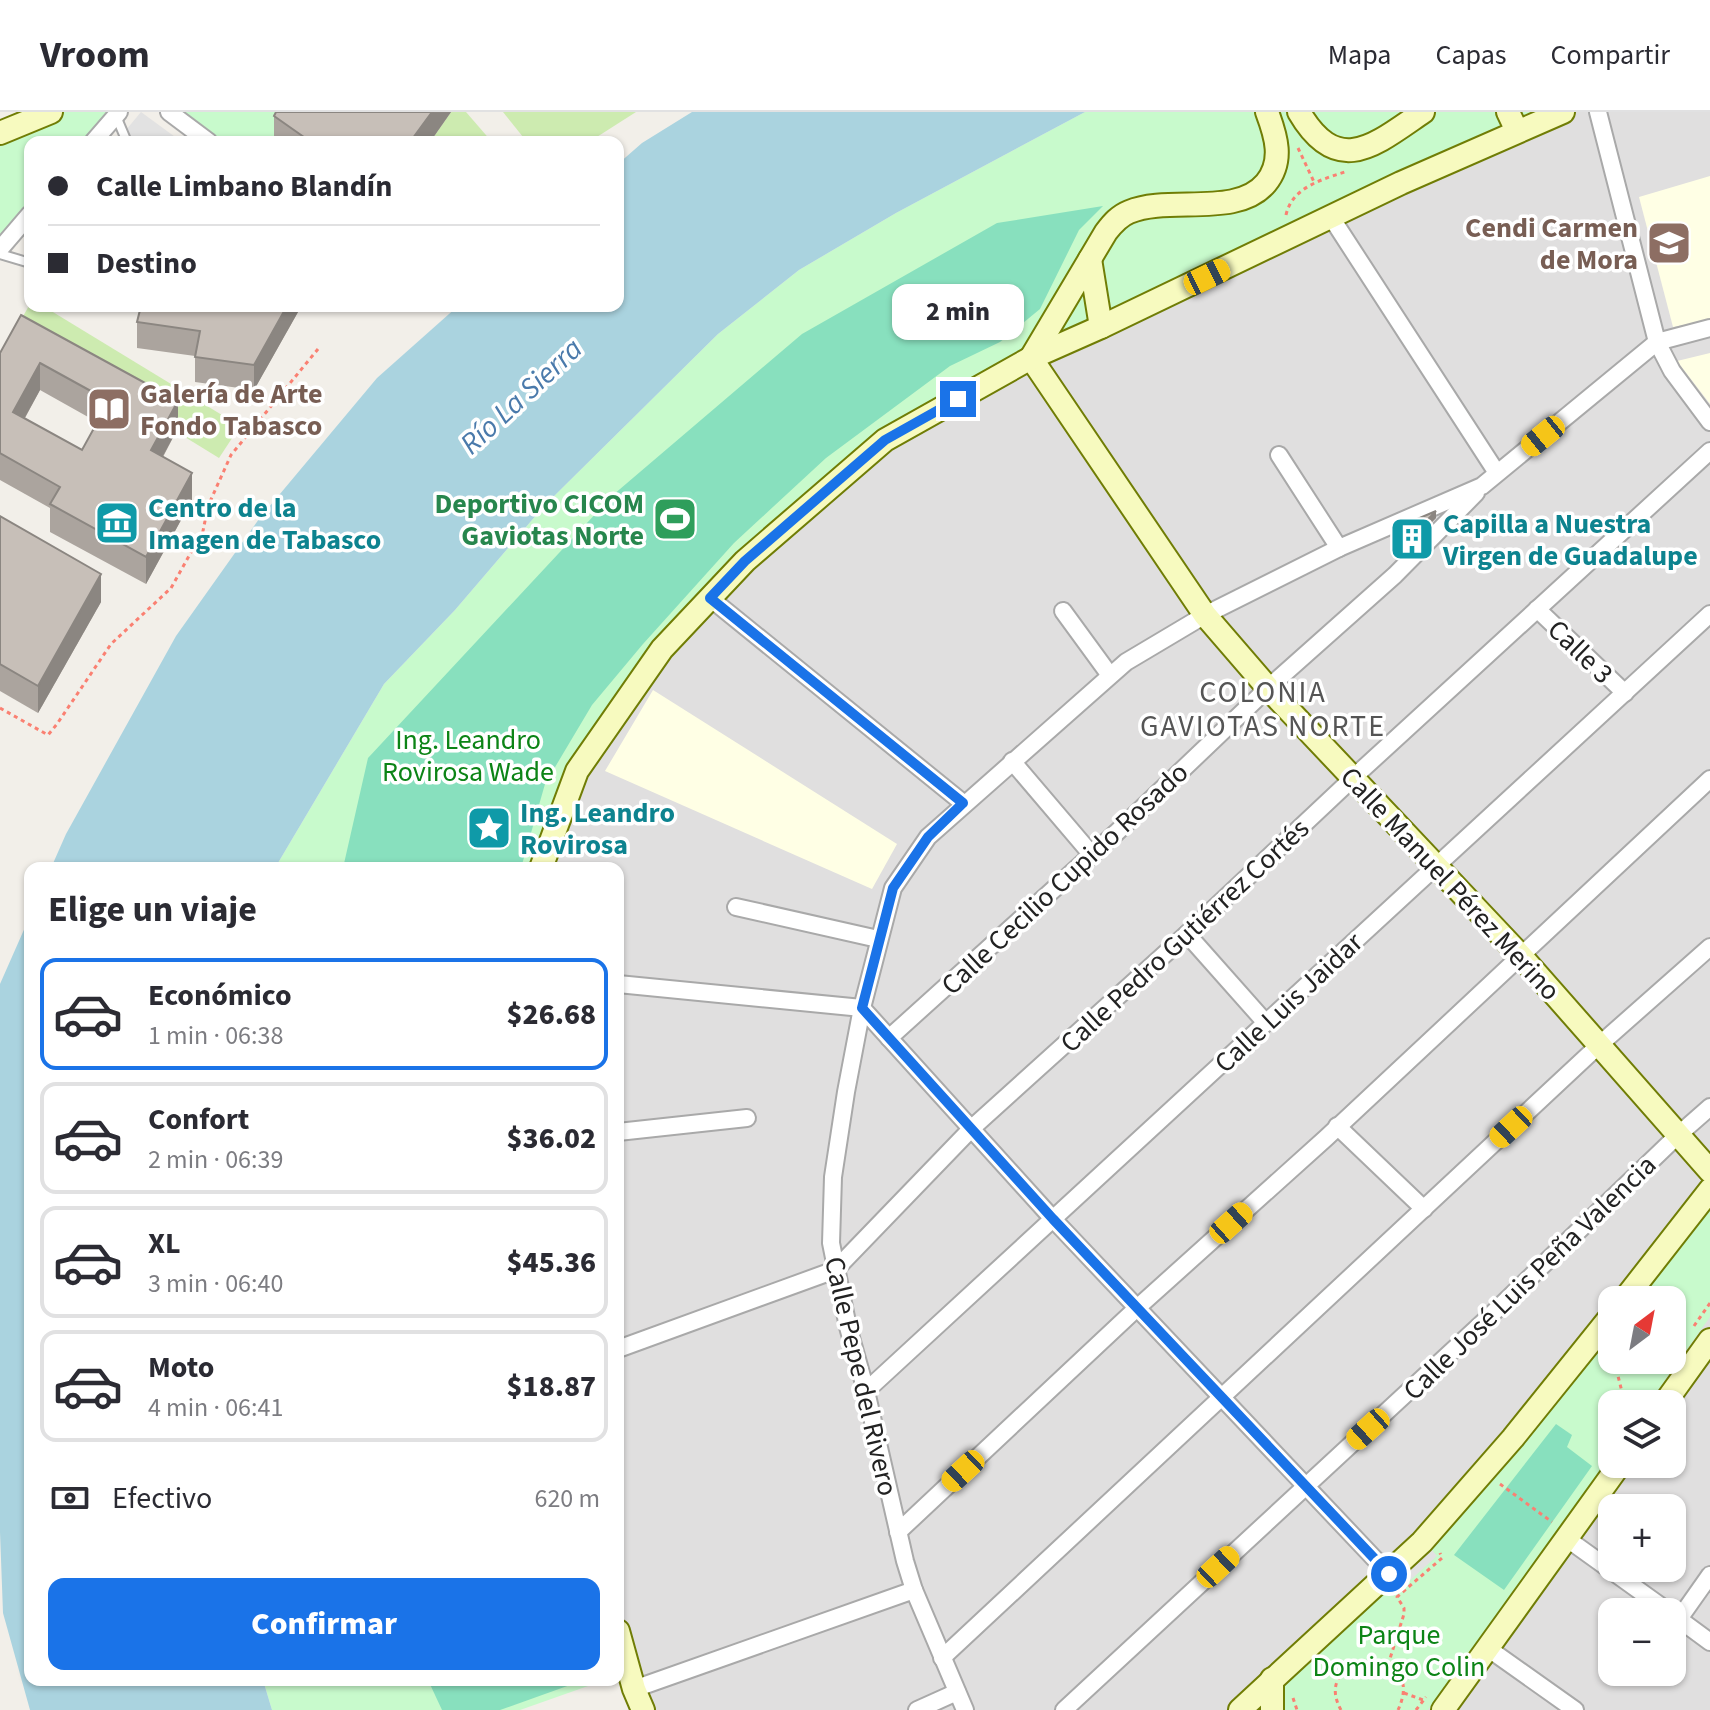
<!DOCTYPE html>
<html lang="es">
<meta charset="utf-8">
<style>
:root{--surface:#fff;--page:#f2f2f3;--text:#2b2b33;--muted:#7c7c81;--line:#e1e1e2;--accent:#1a73e8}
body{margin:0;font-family:"Source Sans 3",sans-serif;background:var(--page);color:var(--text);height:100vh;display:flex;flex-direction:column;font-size:30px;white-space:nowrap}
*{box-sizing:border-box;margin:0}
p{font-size:26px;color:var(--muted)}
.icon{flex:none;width:44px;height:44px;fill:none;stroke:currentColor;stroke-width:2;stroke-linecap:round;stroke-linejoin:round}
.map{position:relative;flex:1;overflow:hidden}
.details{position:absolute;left:24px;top:750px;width:600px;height:824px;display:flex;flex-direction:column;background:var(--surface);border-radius:16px;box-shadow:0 2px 6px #0004}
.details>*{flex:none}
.guide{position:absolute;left:24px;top:24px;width:600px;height:176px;border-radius:16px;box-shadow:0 2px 6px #0004;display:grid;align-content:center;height:176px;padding:0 24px;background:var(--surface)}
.needle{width:52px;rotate:32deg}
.fabs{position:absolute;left:1598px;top:1174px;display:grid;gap:16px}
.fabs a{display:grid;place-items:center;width:88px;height:88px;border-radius:16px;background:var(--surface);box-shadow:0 2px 6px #0004;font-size:40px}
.end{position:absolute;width:36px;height:36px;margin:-18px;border:10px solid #1a73e8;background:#fff;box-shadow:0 0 0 4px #fff}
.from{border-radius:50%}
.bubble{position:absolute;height:56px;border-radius:16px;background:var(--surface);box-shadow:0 2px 6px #0004;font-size:26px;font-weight:800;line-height:56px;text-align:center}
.car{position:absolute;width:24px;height:48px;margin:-24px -12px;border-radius:10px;box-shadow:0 0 6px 2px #0007;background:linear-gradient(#f5c518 24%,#345 0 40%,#f5c518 0 76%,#345 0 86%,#f5c518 0)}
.guide b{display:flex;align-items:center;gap:28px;height:76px;font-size:30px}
.guide b+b{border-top:2px solid var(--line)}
.guide i{width:20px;height:20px;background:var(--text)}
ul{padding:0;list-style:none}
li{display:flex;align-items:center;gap:24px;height:112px;margin:0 16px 12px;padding:0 8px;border:4px solid var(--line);border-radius:16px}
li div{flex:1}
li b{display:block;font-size:30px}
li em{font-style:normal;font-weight:800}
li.selected{border-color:var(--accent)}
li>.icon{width:72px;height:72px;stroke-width:1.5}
h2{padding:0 24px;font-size:36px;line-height:96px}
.pay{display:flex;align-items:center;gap:20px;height:88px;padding:0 24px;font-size:30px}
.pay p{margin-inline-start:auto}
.cta{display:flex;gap:16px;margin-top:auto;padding:16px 24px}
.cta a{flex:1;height:92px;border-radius:16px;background:var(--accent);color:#fff;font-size:32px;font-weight:800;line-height:92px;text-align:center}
header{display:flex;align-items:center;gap:48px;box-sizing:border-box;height:112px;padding:0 40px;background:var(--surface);border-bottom:2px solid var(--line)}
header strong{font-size:38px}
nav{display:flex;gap:44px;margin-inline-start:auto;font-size:28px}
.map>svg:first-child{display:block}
.residential{fill:#e0dfdf;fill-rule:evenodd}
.education{fill:#ffffe5}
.grass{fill:#cdebb0}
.park{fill:#c8facc}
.pitch{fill:#88e0be}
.parking{fill:#e2e2e2}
.water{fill:#aad3df}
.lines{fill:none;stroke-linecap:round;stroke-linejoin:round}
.lane-casing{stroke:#a9a9a9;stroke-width:12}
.street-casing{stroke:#a9a9a9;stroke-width:20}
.secondary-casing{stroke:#707d05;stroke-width:26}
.path{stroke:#fa8072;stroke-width:3;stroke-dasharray:4 4;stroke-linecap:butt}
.lane{stroke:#fff;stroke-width:8}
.street{stroke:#fff;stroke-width:16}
.secondary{stroke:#f7fabf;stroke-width:22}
.wall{fill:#aba49e;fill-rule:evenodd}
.shaded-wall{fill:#8b8681}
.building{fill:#c7bfb8;stroke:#8b8681;stroke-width:2;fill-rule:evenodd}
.route{stroke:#1a73e8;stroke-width:10}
.labels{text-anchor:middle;stroke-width:7;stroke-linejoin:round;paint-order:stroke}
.education-label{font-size:28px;font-weight:bold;fill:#785e54;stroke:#fff;text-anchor:end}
.leisure-label{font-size:28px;font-weight:bold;fill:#27864d;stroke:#fff;text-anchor:end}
.culture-label{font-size:28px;font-weight:bold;fill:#0d838f;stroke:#fff;text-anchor:start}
.street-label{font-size:28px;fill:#222;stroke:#fff}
.park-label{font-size:28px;fill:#0c8416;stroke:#fff}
.water-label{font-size:30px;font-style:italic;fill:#4a7aab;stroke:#fff}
.neighbourhood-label{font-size:30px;letter-spacing:2px;fill:#555;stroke:#fff}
</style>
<header>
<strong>Vroom</strong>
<nav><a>Mapa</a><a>Capas</a><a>Compartir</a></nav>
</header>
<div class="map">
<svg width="1710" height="1598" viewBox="0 0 1710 1598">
<rect width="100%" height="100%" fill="#f2efe9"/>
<path class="residential" d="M1527,0H1710V1598H652L618,1531V756H534L651,541L918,292ZM1612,1188H1672V1248H1612ZM1612,1292H1672V1352H1612ZM1612,1396H1672V1456H1612ZM1612,1500H1672V1560H1612Z"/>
<g class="education">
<polygon points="1710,64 1710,208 1673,215 1639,85"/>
<polygon points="1710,241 1710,292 1677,249"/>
<polygon points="653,578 897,732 872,777 605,659"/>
</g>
<g class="grass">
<polygon points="451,0 466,0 492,30 430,30"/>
<polygon points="503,0 636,0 589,30 527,30"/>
<polygon points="30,192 43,194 240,314 219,346 14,220"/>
</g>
<g class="park">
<polygon points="51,0 119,0 93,30 30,30 30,102 0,137 0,21"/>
<polygon points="178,0 296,0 274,30 220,30"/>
<polygon points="1085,0 1563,0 885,328 710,486 577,659 541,756 275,756 384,572 455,498 544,394 718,222 799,158 896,101"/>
<polygon points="1710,1093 1710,1205 1648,1292 1612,1292 1612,1342 1428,1598 1285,1598 1281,1582 1284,1563 1612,1210 1612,1248 1672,1248 1672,1188 1631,1188"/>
<polygon points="263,1568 605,1568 520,1598 272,1598"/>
</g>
<g class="pitch">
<polygon points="1103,94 1079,118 1040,197 1000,230 950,254 826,346 734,431 643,532 592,593 545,672 521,756 343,756 368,646 613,383 802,222 997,111"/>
<polygon points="1556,1312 1572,1323 1567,1335 1592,1354 1504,1478 1454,1443"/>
<polygon points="428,1568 584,1568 500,1598 442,1598"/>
</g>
<g class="parking">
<polygon points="141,0 182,30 116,30"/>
<polygon points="1426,1431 1437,1444 1393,1484 1382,1473"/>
</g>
<g class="water">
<polygon points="692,0 1085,0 896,101 799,158 718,222 544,394 455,498 384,572 275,756 51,756 66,722 176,524 259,407 377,266 458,194 618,194 618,52 642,31"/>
<polygon points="30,804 30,1568 263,1568 272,1598 30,1598 3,1501 0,1420 0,872"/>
</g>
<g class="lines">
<g class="lane-casing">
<g id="lane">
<polyline points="116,4 127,30"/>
<polyline points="0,142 30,151"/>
</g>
</g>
<g class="street-casing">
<g id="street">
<polyline points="169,0 209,30"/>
<polyline points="1598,0 1657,230 1672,259 1710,310"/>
<polyline points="93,30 119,0"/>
<polyline points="1331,105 1497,361"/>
<polyline points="0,137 30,102"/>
<polyline points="1279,343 1339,436"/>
<polyline points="710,486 963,691"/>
<polyline points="1537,497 1625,581"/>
<polyline points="1063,499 1109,562"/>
<polyline points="1012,649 1092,743"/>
<polyline points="736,795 878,827"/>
<polyline points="1187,822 1266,911"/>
<polyline points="618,872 862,896 1053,1107 1389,1462"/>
<polyline points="889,926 1116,721 1268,576 1395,463 1476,381"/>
<polyline points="1337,1014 1424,1097"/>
<polyline points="618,1020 747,1006"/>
<polyline points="618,1237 835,1158 972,1016 1187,822 1354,665 1710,339"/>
<polyline points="866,1279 1710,502"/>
<polyline points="898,1420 1137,1196 1326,1026 1710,667"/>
<polyline points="1566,1426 1669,1500"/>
<polyline points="1672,1502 1710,1530"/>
<polyline points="1679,1507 1710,1463"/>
<polyline points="1489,1537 1575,1598"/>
<polyline points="942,1546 1598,934 1710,835"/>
<polyline points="634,1577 914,1478"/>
<polyline points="917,1598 957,1580"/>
<polyline points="965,1598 914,1478 905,1449 866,1279 848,1215 831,1131 833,1065 846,980 862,896 893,776 928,725 1126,550 1205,503 1339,436 1482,374 1657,230 1710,216"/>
<polyline points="1064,1598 1492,1202 1677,1024 1710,995"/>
</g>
</g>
<g class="secondary-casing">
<g id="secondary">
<path d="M1299,0C1338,67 1376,32 1423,0"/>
<polyline points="1508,0 1517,19"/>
<polyline points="0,21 51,0"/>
<polyline points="1090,147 1101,215"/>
<polyline points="1031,246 1205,503 1268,576 1520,843 1710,1059"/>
<path d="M1031,246L1106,120C1113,111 1119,104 1129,100C1169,83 1237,106 1266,71C1284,49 1276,24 1267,0"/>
<polyline points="541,756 577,659 662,537 745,449 885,328 1031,246 1101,215 1401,71 1563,0"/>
<polyline points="1624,1188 1710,1078"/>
<polyline points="1664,1292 1710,1228"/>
<polyline points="618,1519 634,1577 643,1598"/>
<polyline points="1272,1567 1272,1598"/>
<polyline points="1240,1598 1422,1430 1513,1326 1612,1203"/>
<polyline points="1443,1598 1620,1352"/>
</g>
</g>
<g class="path">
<polyline points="1298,36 1315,72"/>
<path d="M1286,103C1292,75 1323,67 1348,59"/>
<polyline points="0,596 48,623 57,612 111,532 171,476 203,419 208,394 231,343 318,237"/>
<polyline points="1694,1214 1710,1191"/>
<polyline points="1625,1292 1618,1264 1627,1248"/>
<polyline points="1639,1292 1644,1284"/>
<polyline points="1500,1372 1552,1410"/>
<polyline points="1388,1553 1404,1502 1404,1496 1397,1485 1442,1446 1440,1441"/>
<polyline points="1404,1581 1423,1588"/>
<polyline points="1293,1586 1297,1598"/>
<path d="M1341,1598C1308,1539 1430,1530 1398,1598"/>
<polyline points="1416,1598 1426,1585"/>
</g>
<use href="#lane" class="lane"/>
<use href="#street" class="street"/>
<use href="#secondary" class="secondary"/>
</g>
<g class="wall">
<polygon points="276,0 451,0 430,30 274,30 274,4"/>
<polygon points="298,194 298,200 254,278 195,270 195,244 137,236 137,210"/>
<path d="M21,203L178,316L163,345L192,388L146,472L50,420V396L0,368V241ZM40,278L97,310L82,338L25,306Z"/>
<polygon points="0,404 101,490 38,601 0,579"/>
<polygon points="1436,406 1410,432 1401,421 1401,414"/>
</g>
<g class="shaded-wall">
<polygon points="432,0 451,0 430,30 410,30"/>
<polygon points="287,194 298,194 298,200 254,278 254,253"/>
<polygon points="40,251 40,278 13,327 13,300"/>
<polygon points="178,289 178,316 151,366 151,338"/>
<polygon points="192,361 192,388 146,472 146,445"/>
<polygon points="1436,399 1436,406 1410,432 1410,426"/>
<polygon points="101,462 101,490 38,601 38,574"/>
</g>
<g class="building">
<polygon points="276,0 432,0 410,30 311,30 274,4"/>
<polygon points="141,194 287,194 254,253 195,245 200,219 137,210"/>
<path d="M21,203L178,289L151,338L192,361L146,445L50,392L60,375L0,341V241ZM40,251L109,289L82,338L13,300Z"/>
<polygon points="1436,399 1410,426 1401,414"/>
<polygon points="0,404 101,462 38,574 0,552"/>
</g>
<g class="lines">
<polyline class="route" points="958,287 885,328 745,449 710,486 963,691 928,725 893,776 862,896 1053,1107 1389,1462"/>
</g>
<defs>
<g id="school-square" transform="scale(2.3)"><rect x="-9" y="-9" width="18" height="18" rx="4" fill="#8d6e63" stroke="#fff"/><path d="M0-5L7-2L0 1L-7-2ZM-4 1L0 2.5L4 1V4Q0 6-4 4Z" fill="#fff"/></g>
<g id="library-square" transform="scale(2.3)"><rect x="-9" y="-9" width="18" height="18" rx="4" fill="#8d6e63" stroke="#fff"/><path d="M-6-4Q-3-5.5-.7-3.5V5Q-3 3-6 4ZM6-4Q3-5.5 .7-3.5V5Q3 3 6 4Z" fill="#fff"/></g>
<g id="stadium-square" transform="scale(2.3)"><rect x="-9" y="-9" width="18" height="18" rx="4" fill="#2e9e5b" stroke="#fff"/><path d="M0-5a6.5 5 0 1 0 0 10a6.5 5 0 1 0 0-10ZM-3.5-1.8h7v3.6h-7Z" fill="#fff"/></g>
<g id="museum-square" transform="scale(2.3)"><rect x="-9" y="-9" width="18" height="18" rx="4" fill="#0f9aa8" stroke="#fff"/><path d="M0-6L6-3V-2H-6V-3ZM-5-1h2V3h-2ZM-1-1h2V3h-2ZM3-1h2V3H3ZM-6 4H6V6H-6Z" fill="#fff"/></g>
<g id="building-square" transform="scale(2.3)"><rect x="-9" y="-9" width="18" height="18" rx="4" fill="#0f9aa8" stroke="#fff"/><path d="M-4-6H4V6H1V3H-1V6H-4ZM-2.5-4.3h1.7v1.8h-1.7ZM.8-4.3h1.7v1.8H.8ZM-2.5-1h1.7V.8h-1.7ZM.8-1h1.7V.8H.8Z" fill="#fff"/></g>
<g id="sight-square" transform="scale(2.3)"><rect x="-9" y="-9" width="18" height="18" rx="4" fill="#0f9aa8" stroke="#fff"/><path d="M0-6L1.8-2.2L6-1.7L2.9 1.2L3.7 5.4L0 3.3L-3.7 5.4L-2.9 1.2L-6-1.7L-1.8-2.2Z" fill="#fff"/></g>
</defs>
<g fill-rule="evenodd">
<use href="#school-square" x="1669" y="131"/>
<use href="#library-square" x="109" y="297"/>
<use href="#stadium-square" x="675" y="407"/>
<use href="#museum-square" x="117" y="411"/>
<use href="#building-square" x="1412" y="427"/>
<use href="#sight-square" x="489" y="716"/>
</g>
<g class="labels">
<g class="education-label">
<text x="1638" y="125">Cendi Carmen<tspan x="1638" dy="32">de Mora</tspan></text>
<text x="140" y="291" text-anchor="start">Galería de Arte<tspan x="140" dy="32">Fondo Tabasco</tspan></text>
</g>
<g class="leisure-label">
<text x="644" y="401">Deportivo CICOM<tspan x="644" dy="32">Gaviotas Norte</tspan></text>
</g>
<g class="culture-label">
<text x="148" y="405">Centro de la<tspan x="148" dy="32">Imagen de Tabasco</tspan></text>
<text x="1443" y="421">Capilla a Nuestra<tspan x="1443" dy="32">Virgen de Guadalupe</tspan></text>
<text x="520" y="710">Ing. Leandro<tspan x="520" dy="32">Rovirosa</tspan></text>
</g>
<g class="street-label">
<text transform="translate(1581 539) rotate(44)" y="10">Calle 3</text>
<text transform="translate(1064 766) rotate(-43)" y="10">Calle Cecilio Cupido Rosado</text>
<text transform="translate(1451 771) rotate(47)" y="10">Calle Manuel Pérez Merino</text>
<text transform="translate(1184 823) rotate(-43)" y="10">Calle Pedro Gutiérrez Cortés</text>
<text transform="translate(1288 890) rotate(-43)" y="10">Calle Luis Jaidar</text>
<text transform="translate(1529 1165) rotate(-44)" y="10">Calle José Luis Peña Valencia</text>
<text transform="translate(862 1264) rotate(77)" y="10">Calle Pepe del Rivero</text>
</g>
<g class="park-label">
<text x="468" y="637">Ing. Leandro<tspan x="468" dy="32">Rovirosa Wade</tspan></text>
<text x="1399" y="1532">Parque<tspan x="1399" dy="32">Domingo Colin</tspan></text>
</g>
<g class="water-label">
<text transform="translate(521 284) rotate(-43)" y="10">Río La Sierra</text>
</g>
<g class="neighbourhood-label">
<text x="1263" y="590">COLONIA<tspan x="1263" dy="34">GAVIOTAS NORTE</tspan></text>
</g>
</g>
</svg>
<div class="fabs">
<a><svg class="needle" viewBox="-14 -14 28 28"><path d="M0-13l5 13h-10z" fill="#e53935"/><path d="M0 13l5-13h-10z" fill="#7c7c81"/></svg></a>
<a><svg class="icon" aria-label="layers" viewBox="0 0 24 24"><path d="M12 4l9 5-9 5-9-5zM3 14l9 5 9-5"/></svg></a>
<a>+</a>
<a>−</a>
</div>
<i class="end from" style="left:1389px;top:1462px"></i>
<i class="end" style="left:958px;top:287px"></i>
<div class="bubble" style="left:892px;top:172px;width:132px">2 min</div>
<i class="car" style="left:1207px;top:165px;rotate:64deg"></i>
<i class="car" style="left:1543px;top:324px;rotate:231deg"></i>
<i class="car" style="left:1511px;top:1015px;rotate:227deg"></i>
<i class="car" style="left:1231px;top:1111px;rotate:48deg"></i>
<i class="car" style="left:1368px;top:1317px;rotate:228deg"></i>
<i class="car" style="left:963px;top:1359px;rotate:227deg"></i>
<i class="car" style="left:1218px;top:1455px;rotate:47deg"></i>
<div class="guide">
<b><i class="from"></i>Calle Limbano Blandín</b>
<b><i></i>Destino</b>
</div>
<section class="details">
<h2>Elige un viaje</h2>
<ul>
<li class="selected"><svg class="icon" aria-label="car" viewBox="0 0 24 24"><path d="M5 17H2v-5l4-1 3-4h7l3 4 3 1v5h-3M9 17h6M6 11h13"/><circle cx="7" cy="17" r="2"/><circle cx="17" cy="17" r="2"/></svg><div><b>Económico</b><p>1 min · 06:38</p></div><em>$26.68</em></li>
<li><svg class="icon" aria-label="car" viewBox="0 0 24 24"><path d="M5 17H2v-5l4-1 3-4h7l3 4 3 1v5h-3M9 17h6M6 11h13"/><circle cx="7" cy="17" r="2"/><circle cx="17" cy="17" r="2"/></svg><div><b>Confort</b><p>2 min · 06:39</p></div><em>$36.02</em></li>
<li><svg class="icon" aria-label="car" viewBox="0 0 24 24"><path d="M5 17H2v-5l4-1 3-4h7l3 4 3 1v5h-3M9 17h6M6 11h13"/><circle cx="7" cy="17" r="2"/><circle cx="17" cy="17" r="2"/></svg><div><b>XL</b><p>3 min · 06:40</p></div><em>$45.36</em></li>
<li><svg class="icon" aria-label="car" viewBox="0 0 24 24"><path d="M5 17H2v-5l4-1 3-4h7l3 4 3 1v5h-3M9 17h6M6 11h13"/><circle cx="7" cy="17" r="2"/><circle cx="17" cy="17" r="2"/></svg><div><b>Moto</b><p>4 min · 06:41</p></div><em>$18.87</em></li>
</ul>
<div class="pay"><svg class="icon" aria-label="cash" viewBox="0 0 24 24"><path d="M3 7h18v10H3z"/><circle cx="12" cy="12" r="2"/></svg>Efectivo<p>620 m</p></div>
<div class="cta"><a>Confirmar</a></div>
</section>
</div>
